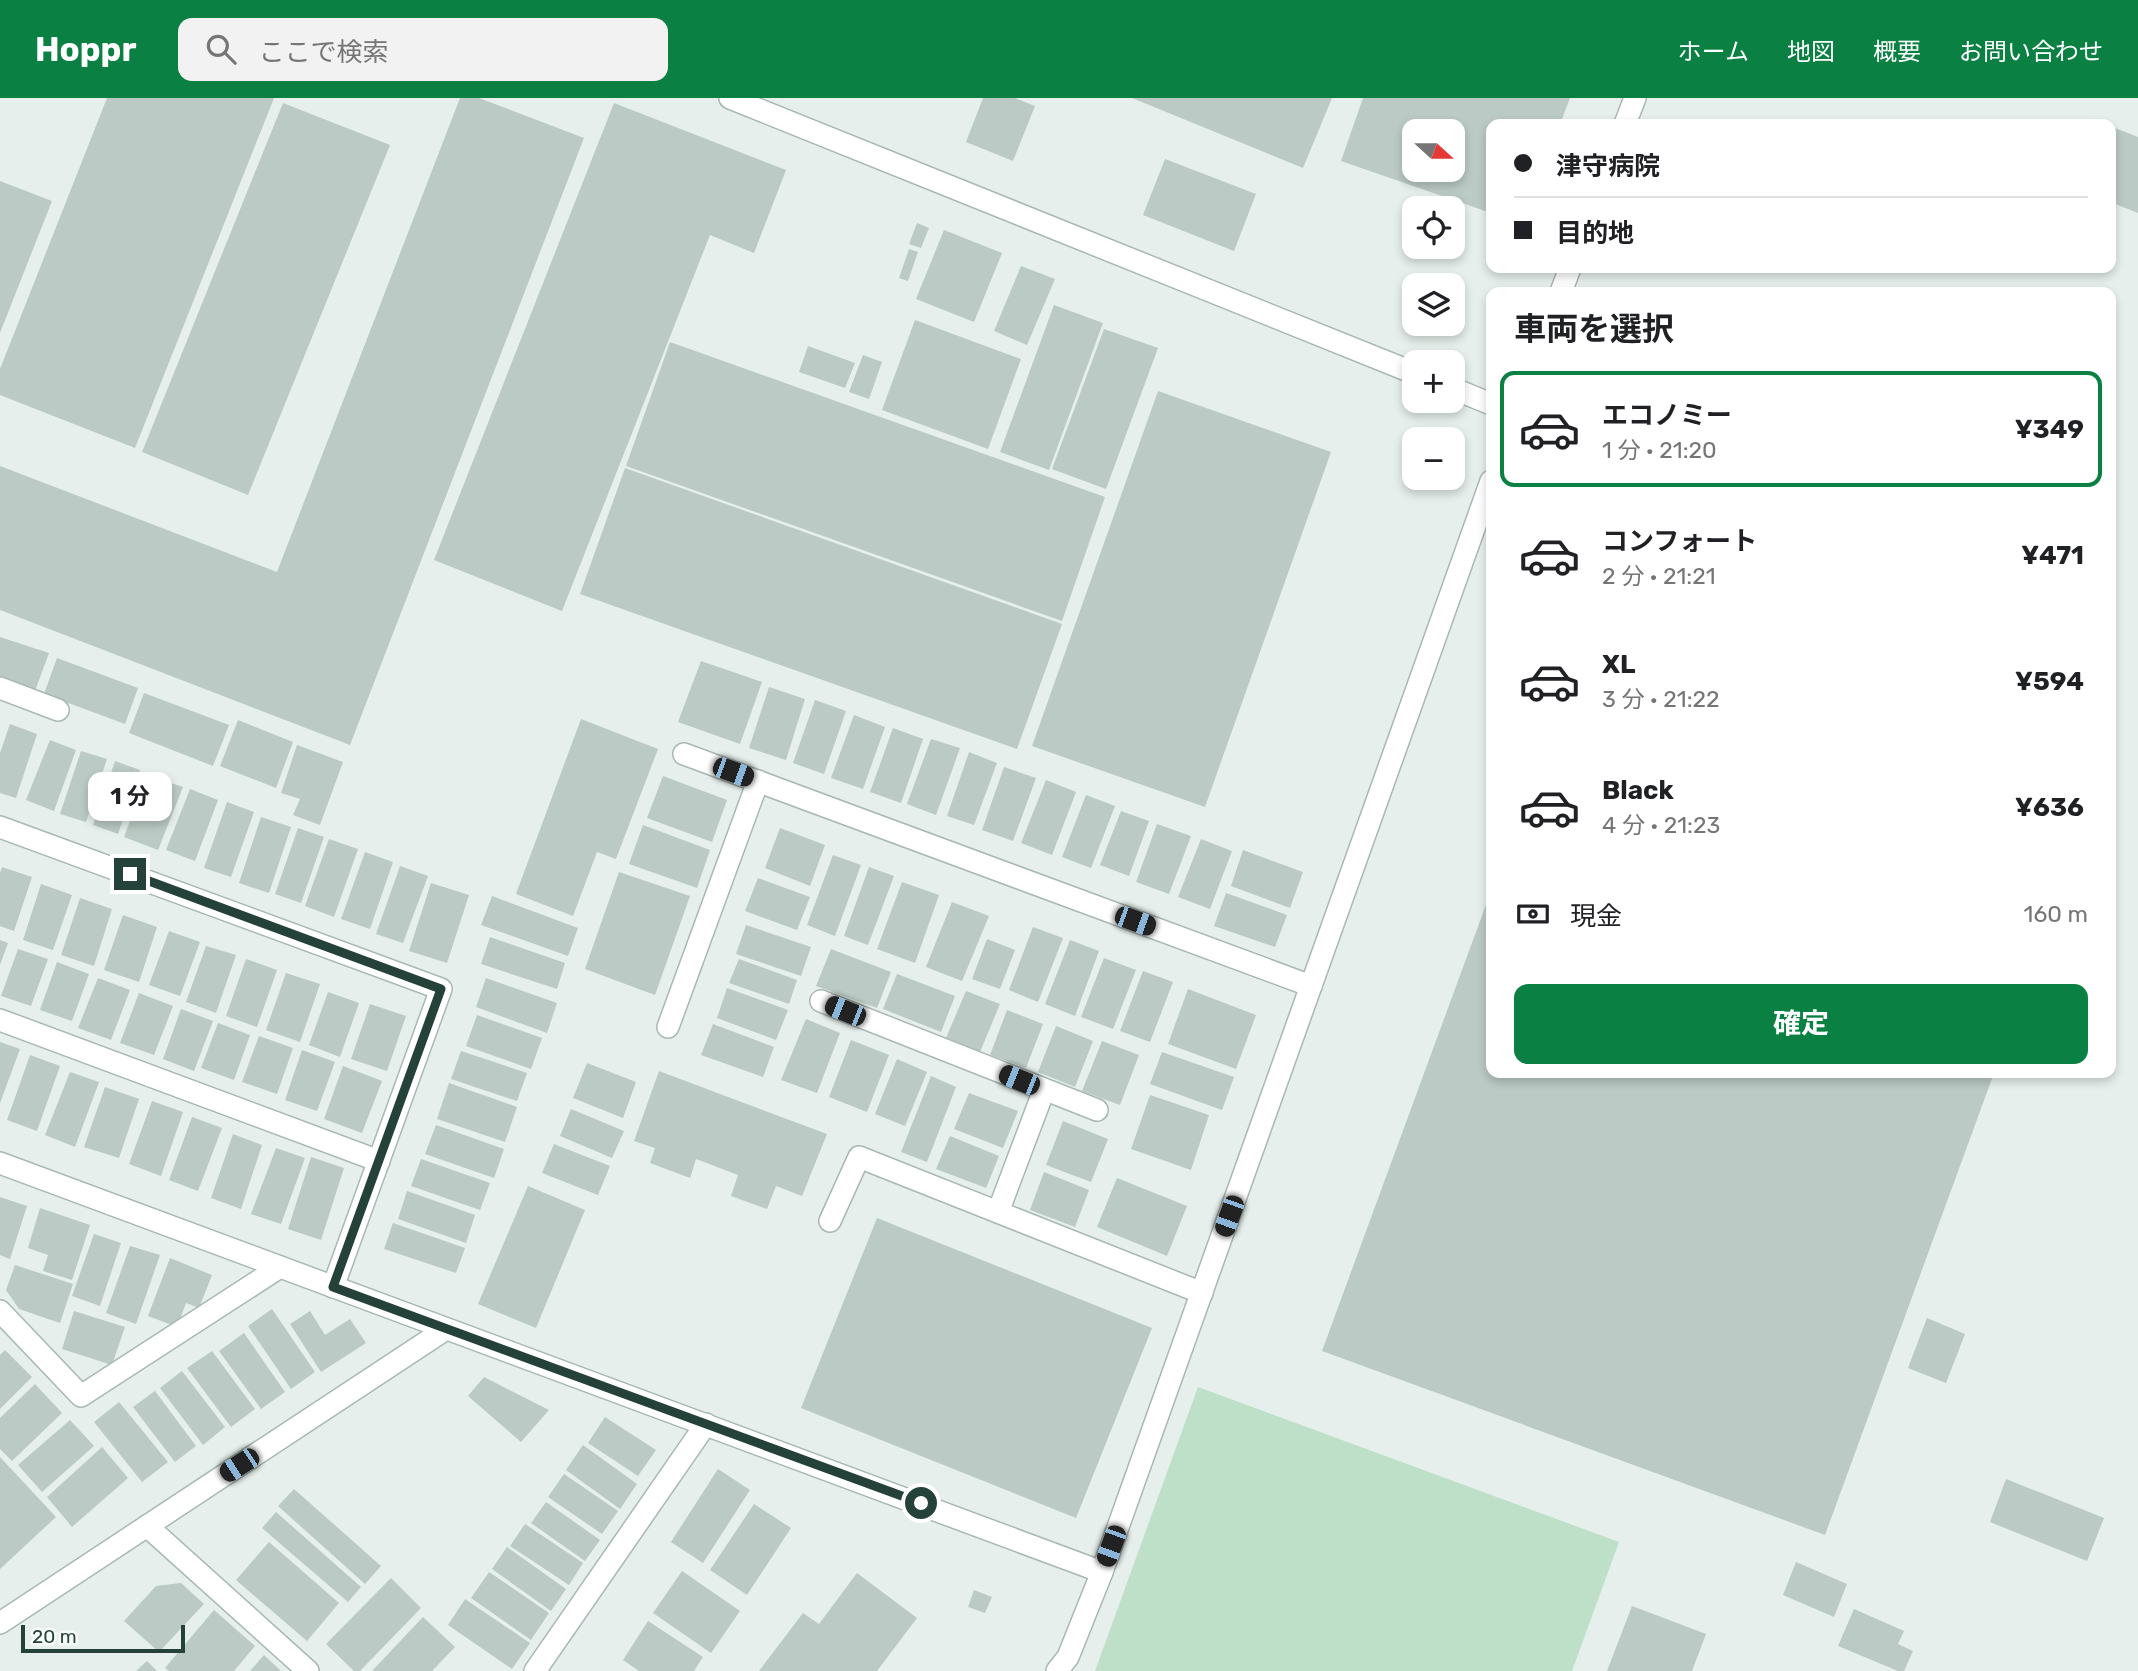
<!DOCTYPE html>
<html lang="ja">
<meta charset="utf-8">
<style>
:root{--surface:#fff;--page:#f2f2f2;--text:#202124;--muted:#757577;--line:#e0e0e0;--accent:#0b8043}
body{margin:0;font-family:Rubik,"Noto Sans JP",sans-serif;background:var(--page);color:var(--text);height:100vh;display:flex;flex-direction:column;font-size:26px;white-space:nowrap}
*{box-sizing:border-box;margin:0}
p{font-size:23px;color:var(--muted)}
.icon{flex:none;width:38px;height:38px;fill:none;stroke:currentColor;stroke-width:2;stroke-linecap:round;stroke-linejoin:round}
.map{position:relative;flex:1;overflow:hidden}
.side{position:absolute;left:1486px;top:189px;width:630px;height:791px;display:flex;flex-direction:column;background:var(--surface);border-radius:14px;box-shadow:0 4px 10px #0003}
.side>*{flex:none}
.hud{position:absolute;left:1486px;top:21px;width:630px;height:154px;border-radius:14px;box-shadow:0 4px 10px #0003;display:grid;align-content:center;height:154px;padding:0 28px;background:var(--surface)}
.needle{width:46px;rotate:111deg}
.buttons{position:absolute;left:1402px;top:21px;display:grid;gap:14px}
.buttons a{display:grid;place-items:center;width:63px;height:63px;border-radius:14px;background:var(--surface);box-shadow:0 4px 10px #0003;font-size:35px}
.scale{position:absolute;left:21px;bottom:18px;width:164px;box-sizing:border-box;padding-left:7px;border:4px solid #24423a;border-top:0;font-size:19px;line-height:24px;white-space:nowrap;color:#24423a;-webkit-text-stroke:5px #f7fbf9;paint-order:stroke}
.end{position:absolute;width:32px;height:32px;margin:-16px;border:9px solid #24423a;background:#fff;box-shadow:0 0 0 4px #fff}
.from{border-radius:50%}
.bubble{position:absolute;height:49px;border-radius:14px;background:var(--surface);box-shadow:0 4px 10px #0003;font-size:23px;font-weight:700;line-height:49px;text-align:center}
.car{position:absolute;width:21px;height:42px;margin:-21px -10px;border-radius:9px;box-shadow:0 0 5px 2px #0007;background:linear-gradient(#222 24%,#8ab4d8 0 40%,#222 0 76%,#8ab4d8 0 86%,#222 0)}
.hud b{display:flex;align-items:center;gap:24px;height:66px;font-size:26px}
.hud b+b{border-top:2px solid var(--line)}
.hud i{width:18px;height:18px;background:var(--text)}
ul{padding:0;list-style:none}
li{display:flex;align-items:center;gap:21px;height:116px;margin:0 14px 10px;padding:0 14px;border:4px solid transparent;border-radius:14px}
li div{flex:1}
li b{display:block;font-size:26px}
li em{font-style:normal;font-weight:700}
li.on{border-color:var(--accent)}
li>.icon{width:63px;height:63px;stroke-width:1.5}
h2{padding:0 28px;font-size:32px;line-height:84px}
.pay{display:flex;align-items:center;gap:18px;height:77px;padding:0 28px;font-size:26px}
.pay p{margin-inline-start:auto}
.primary-button{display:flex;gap:14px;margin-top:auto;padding:14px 28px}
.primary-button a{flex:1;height:80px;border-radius:14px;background:var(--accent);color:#fff;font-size:28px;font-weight:700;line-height:80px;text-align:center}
header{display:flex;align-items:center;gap:42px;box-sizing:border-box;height:98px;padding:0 35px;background:var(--accent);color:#fff}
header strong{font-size:33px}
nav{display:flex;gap:38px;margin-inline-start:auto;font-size:24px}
.search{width:490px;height:63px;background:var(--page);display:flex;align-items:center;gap:18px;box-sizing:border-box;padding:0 24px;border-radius:14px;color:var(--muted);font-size:26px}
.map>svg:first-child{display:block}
.green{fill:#bfe0c8}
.building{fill:#bbcac4;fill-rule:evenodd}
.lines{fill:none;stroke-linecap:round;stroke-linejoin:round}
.lane-casing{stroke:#a8b8b2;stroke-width:24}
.street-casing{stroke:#a8b8b2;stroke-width:24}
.lane{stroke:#fff;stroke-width:21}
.street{stroke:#fff;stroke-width:21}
.route{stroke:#24423a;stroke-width:9}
</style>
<header>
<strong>Hoppr</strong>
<div class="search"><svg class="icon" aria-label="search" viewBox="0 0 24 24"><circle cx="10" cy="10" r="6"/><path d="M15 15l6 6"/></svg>ここで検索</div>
<nav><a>ホーム</a><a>地図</a><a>概要</a><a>お問い合わせ</a></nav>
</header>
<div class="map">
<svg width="2138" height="1573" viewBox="0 0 2138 1573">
<rect width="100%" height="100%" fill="#e6efeb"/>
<polygon class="green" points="1198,1289 1619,1444 1572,1573 1095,1573"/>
<g class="building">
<polygon points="107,0 274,0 135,350 0,297 0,271"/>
<polygon points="460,0 479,0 584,40 350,647 0,512 0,368 277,474"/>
<polygon points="983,0 1015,0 1035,8 1013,63 966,44"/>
<polygon points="1132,0 1332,0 1303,70"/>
<path d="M1363,0H1570L1560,26H1491V115L1341,63ZM1414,33H1452V72H1414Z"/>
<polygon points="283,5 390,47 248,397 142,354"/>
<polygon points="614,5 786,72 754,155 710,137 562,513 434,462"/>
<polygon points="2115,30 2138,39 2138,115 2110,104 2110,41"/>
<polygon points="1165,61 1256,96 1234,153 1143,117"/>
<polygon points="0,83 52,103 0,235"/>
<polygon points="917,125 929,130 921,150 909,146"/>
<polygon points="944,132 1002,155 974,224 916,201"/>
<polygon points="909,151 918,154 908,183 899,180"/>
<polygon points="1021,168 1055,181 1027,247 994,233"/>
<polygon points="1054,207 1103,225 1049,372 1000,354"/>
<polygon points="915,222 1021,261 988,351 882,312"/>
<polygon points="1104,231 1158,250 1106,391 1052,371"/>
<polygon points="670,244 1105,399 1062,523 626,368"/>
<polygon points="808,248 855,265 845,290 799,274"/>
<polygon points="863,257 882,264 869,301 849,294"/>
<polygon points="1158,293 1331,354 1205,709 1032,648"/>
<polygon points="625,370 1062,526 1017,651 580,496"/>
<polygon points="0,539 49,555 35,593 0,581"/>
<polygon points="57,560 138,590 125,626 44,596"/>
<polygon points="701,563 762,584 740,646 678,624"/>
<polygon points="769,589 805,601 786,662 749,650"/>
<polygon points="144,595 229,627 213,668 129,635"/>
<polygon points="815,602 846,613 824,676 793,665"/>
<polygon points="854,617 885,629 863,691 831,680"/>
<polygon points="581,621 658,651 616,761 597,754 573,818 516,796"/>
<polygon points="238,622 293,644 276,690 220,668"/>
<polygon points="10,626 37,636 16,700 0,695 0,655"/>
<polygon points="893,630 923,641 901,705 870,694"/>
<polygon points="931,641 960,650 936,717 907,706"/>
<polygon points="50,642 76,652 54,713 26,702"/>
<polygon points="297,647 343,664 320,727 293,717 300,701 281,695"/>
<polygon points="81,653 107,661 86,724 60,716"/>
<polygon points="969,654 997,665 974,727 947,718"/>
<polygon points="115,663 140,672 118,736 93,727"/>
<polygon points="1004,669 1036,680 1013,743 982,732"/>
<polygon points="147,677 183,689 158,752 124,739"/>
<polygon points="663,678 727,702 712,744 647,720"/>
<polygon points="1046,682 1076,694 1052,757 1021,745"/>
<polygon points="190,691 218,702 195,763 166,752"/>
<polygon points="1086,697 1115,708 1091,770 1062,759"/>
<polygon points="227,704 254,714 231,779 204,770"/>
<polygon points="1121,713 1149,723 1129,778 1100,767"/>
<polygon points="261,719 291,729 269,795 239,785"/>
<polygon points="1157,726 1191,738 1169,796 1136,784"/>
<polygon points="643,727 710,752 697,790 629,766"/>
<polygon points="298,730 324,739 301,805 275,796"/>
<polygon points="780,730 825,747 810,788 765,770"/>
<polygon points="329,741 358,751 334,819 305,808"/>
<polygon points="1201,741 1232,753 1210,811 1178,799"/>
<polygon points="1243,752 1303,774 1290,810 1231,788"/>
<polygon points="365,754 393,764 370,831 341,821"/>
<polygon points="833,757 861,767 835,838 807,827"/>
<polygon points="400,768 428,778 403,845 376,836"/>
<polygon points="2,769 32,779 14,833 0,828 0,775"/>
<polygon points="869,769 894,778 868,847 844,838"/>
<polygon points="619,774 690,798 655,897 585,871"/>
<polygon points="758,780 810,799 797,832 745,813"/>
<polygon points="902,784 939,797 915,865 877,851"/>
<polygon points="431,785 469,797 447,865 409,853"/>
<polygon points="41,786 72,797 53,852 23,842"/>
<polygon points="1491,793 1491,975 1994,975 1825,1437 1322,1253"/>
<polygon points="1226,795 1287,817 1275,849 1214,828"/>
<polygon points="492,798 578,830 568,858 481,827"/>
<polygon points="80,800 112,811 94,868 61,857"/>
<polygon points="952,804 989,818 962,883 926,869"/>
<polygon points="123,817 157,829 139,884 104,872"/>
<polygon points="746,827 811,849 801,878 736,856"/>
<polygon points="1033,829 1063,840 1038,904 1009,892"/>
<polygon points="169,833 200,844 180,898 149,887"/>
<polygon points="490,839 565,865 557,891 481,866"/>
<polygon points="987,841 1015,852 1000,891 972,881"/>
<polygon points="0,842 8,845 0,867"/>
<polygon points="1070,842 1099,853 1075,918 1045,906"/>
<polygon points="206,848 236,857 216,915 186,904"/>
<polygon points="18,851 48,861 31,908 1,898"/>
<polygon points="831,851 891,874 877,910 816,888"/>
<polygon points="1104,860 1136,872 1113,931 1081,919"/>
<polygon points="246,861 277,872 257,929 226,918"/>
<polygon points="739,861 797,882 789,906 729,885"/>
<polygon points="57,864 89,876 72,923 40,912"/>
<polygon points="1143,873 1173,884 1150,944 1120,933"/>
<polygon points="286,875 320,886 300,944 266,932"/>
<polygon points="897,876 955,898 941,934 883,911"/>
<polygon points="98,880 130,892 111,942 78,930"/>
<polygon points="486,880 557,905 547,935 476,909"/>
<polygon points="727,890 788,912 776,942 717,920"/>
<polygon points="1188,891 1256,917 1236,971 1168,946"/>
<polygon points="966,893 1000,906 980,954 946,940"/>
<polygon points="328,894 359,905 340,959 309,947"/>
<polygon points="139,895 173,908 154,957 120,945"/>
<polygon points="370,906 406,918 387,973 351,961"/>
<polygon points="181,911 213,923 194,973 163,961"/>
<polygon points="1007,912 1043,926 1026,970 990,957"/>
<polygon points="477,917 542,940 531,971 466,948"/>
<polygon points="806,921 840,935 817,995 781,982"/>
<polygon points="218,925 250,937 234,982 201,970"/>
<polygon points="713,926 774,949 763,979 701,957"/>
<polygon points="1056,928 1093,943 1075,989 1038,974"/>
<polygon points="259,938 293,950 277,996 242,984"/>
<polygon points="851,942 889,957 867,1014 829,999"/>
<polygon points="1102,943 1139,957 1120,1007 1082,993"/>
<polygon points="0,944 20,951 0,1005"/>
<polygon points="302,952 335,964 317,1013 285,1002"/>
<polygon points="461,953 527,975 517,1003 451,981"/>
<polygon points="1162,954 1234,979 1222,1012 1150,986"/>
<polygon points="30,957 60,968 37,1033 7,1022"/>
<polygon points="897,961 927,974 905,1028 875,1016"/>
<polygon points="587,965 636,984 623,1020 573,1000"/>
<polygon points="343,968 382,983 362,1035 324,1021"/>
<polygon points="659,973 827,1036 802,1098 776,1088 767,1111 731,1098 738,1077 696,1061 690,1080 650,1065 655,1050 634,1043"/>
<polygon points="70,974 99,984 75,1049 45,1037"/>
<polygon points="931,978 956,989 927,1064 901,1054"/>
<polygon points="449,985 517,1009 505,1044 437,1021"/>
<polygon points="105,989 139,1001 119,1060 84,1049"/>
<polygon points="969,995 1018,1013 1003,1050 954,1031"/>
<polygon points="1150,997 1209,1017 1191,1072 1131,1051"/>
<polygon points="152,1003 183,1014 161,1078 129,1066"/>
<polygon points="571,1011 624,1033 612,1060 560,1038"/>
<polygon points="192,1019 222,1030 198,1093 169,1082"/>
<polygon points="1063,1023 1108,1041 1091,1084 1046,1067"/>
<polygon points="436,1027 504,1051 494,1080 425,1056"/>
<polygon points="233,1036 262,1047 241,1111 211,1100"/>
<polygon points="950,1038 999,1058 986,1090 936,1071"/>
<polygon points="554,1046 610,1068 598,1097 542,1075"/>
<polygon points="276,1050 305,1060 281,1126 251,1116"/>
<polygon points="311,1059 344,1070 321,1142 288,1131"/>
<polygon points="421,1061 490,1085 480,1112 411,1088"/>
<polygon points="1044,1074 1089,1092 1075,1129 1030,1112"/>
<polygon points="1117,1080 1187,1108 1167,1158 1097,1129"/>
<polygon points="528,1088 585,1112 536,1230 478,1206"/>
<polygon points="407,1093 475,1117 466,1145 398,1121"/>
<polygon points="0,1099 27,1108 10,1161 0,1157"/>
<polygon points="40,1110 90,1127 72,1182 43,1173 48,1157 28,1150"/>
<polygon points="877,1120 1152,1230 1076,1420 801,1310"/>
<polygon points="393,1125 465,1150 456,1175 384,1151"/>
<polygon points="94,1136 121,1145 100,1208 72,1198"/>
<polygon points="130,1148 160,1157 136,1226 106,1215"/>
<polygon points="170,1160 212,1177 199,1210 186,1205 177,1229 148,1218"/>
<polygon points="15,1167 73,1186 60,1225 19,1211 6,1192"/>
<polygon points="272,1211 315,1274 291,1291 248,1228"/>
<polygon points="74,1213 125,1229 112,1267 62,1251"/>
<polygon points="310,1213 325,1237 350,1221 366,1245 321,1274 290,1226"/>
<polygon points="1927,1220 1965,1236 1946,1285 1908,1270"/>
<polygon points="244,1235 285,1294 261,1311 219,1253"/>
<polygon points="5,1252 32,1279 0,1311 0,1257"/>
<polygon points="212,1253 255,1311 231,1329 187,1270"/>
<polygon points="182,1273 225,1329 203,1347 160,1290"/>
<polygon points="484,1279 549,1312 521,1344 468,1298"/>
<polygon points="35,1286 62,1315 12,1363 0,1351 0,1320"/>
<polygon points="155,1293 196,1348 175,1364 133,1309"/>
<polygon points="119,1304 168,1364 142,1384 94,1324"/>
<polygon points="605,1319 656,1352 638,1378 588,1345"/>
<polygon points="70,1322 94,1348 42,1394 18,1367"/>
<polygon points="583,1347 637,1386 620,1411 566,1372"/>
<polygon points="102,1349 128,1380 72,1429 47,1399"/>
<polygon points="0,1359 56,1419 0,1471"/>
<polygon points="718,1371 750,1392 703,1465 671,1444"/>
<polygon points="564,1376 618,1413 602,1436 548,1399"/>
<polygon points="2006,1381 2104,1420 2087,1463 1990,1424"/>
<polygon points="294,1391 381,1468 365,1486 278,1408"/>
<polygon points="546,1404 600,1442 585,1463 531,1425"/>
<polygon points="754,1406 791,1430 747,1497 710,1472"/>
<polygon points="276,1414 361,1489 348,1504 262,1430"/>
<polygon points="525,1426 583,1465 569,1487 510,1448"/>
<polygon points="269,1444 339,1505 307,1543 236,1482"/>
<polygon points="507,1449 566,1491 551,1513 492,1471"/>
<polygon points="1796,1464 1847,1486 1834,1519 1783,1497"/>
<polygon points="682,1473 740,1513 711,1555 653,1515"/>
<polygon points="489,1474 549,1515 531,1542 471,1500"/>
<polygon points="857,1475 917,1520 877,1573 759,1573 803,1515 819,1526"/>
<polygon points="391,1480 421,1510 360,1573 354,1573 326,1546"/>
<polygon points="181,1485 204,1506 159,1554 124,1523 156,1488"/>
<polygon points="974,1492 992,1499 985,1515 968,1509"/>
<polygon points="465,1501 530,1545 512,1571 448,1527"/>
<polygon points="1632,1508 1706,1536 1692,1573 1607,1573"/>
<polygon points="1854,1511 1904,1533 1898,1546 1913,1553 1904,1573 1898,1573 1838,1548"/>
<polygon points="214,1512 255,1548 234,1573 169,1573 165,1570"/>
<polygon points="423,1519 455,1549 432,1573 372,1573"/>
<polygon points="648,1523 703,1559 694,1573 639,1573 623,1562"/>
<polygon points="264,1557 281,1573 250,1573"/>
<polygon points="147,1563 157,1573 136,1573"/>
</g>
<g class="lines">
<g class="lane-casing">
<g id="lane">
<polyline points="0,590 58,612"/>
<polyline points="684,656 1311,888"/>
<polyline points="821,903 1097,1012"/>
<polyline points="0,922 379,1063"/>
<polyline points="668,929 758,683"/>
<polyline points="998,1114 1044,992"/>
<polyline points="830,1123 859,1059 1202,1195"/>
<polyline points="0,1213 81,1298 280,1169"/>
<polyline points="147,1428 308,1573"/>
<polyline points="535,1573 706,1326"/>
</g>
</g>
<g class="street-casing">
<g id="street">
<polyline points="730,0 1414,275"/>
<polyline points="1625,26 1635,0"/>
<polyline points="1561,194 1570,170"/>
<polyline points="1452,290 1491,306"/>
<polyline points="0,729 441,891 333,1189"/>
<polyline points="0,1065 1102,1474"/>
<polyline points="0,1525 446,1231"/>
<polyline points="1057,1573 1068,1559 1102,1474 1491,383"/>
</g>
</g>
<use href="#lane" class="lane"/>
<use href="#street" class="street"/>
</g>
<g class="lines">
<polyline class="route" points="130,776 441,891 333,1189 921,1405"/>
</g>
</svg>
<div class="buttons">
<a><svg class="needle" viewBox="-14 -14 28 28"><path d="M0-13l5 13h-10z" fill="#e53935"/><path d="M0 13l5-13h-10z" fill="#757577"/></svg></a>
<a><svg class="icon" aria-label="locate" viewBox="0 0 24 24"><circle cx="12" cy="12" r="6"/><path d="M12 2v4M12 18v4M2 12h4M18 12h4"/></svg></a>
<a><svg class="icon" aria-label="layers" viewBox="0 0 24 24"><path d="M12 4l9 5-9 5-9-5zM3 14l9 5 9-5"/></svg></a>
<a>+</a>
<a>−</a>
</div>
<div class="scale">20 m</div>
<i class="end from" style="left:921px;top:1405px"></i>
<i class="end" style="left:130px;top:776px"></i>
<div class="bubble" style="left:88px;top:674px;width:84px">1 分</div>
<i class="car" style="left:733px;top:674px;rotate:110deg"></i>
<i class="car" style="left:1135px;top:823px;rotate:110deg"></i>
<i class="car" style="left:845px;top:913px;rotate:292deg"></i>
<i class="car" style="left:1019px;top:982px;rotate:292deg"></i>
<i class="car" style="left:1229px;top:1118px;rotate:200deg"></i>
<i class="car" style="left:239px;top:1367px;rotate:237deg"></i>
<i class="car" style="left:1111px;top:1448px;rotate:200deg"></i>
<div class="hud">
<b><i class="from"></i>津守病院</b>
<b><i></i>目的地</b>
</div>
<section class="side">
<h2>車両を選択</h2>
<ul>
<li class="on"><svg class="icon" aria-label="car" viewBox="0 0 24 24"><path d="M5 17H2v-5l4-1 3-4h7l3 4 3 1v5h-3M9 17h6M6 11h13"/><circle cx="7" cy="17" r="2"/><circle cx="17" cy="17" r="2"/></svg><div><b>エコノミー</b><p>1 分 · 21:20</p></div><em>¥349</em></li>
<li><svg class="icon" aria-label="car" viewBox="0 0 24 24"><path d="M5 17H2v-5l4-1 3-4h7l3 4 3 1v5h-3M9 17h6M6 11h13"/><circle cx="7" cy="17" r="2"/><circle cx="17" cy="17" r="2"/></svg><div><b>コンフォート</b><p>2 分 · 21:21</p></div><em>¥471</em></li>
<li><svg class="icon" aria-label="car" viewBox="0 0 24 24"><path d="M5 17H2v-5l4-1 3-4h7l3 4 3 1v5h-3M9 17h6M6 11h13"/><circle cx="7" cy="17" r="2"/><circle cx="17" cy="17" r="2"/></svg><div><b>XL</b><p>3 分 · 21:22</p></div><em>¥594</em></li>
<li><svg class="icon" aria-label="car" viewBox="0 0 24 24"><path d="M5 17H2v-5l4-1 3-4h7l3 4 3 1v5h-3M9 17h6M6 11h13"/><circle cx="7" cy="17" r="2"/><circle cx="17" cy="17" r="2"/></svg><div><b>Black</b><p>4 分 · 21:23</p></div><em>¥636</em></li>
</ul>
<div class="pay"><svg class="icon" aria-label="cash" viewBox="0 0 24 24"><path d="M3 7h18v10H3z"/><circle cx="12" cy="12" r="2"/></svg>現金<p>160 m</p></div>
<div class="primary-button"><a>確定</a></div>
</section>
</div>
